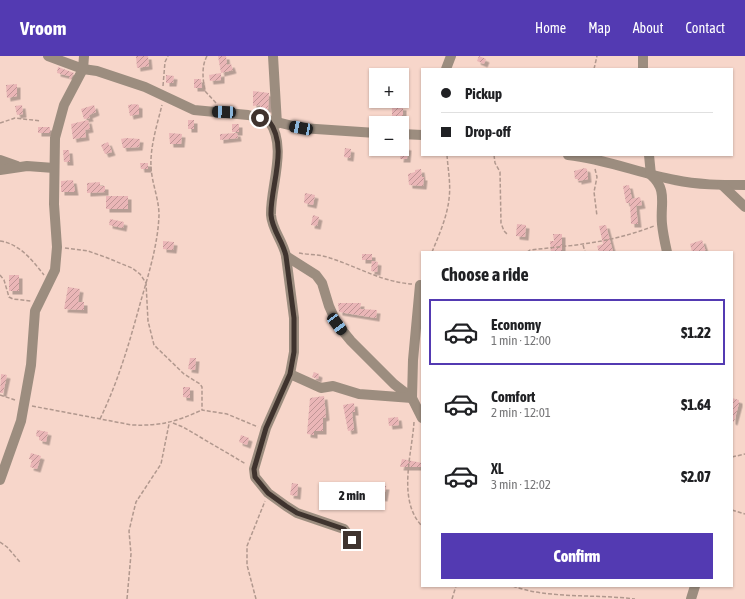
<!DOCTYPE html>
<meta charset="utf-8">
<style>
:root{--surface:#fff;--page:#f2f2f2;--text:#202124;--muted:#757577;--line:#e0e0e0;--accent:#533ab2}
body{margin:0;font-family:"Asap Condensed",sans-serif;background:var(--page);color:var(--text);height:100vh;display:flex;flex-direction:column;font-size:15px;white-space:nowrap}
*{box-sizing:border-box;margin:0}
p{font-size:13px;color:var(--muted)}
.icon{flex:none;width:22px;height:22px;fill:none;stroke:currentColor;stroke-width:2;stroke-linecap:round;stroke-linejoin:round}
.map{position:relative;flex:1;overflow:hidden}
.details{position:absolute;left:421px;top:195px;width:312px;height:336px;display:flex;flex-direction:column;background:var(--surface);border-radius:0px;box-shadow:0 1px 3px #0004}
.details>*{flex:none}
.top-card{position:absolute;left:421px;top:12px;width:312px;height:88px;border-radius:0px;box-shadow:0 1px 3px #0004;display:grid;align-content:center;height:88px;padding:0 20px;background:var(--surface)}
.tools{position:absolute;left:369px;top:12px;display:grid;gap:8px}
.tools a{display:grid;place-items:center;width:40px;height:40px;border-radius:0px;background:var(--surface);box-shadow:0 1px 3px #0004;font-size:20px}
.end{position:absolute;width:18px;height:18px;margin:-9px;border:5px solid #3f332e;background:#fff;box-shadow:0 0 0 2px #fff}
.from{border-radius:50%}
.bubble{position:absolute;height:28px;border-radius:0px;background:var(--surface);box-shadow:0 1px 3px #0004;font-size:13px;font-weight:800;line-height:28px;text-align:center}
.car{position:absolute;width:12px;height:24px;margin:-12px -6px;border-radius:5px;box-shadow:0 0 3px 1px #0007;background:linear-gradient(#222 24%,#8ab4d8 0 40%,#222 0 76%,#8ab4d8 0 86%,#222 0)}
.top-card b{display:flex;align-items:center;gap:14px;height:38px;font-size:15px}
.top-card b+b{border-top:1px solid var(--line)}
.top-card i{width:10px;height:10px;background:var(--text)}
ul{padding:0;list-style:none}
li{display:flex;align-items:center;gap:12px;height:66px;margin:0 8px 6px;padding:0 12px;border:2px solid transparent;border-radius:0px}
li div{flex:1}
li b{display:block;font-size:15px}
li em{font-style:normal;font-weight:800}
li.active{border-color:var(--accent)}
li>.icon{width:36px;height:36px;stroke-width:1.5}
h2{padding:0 20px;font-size:18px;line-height:48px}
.primary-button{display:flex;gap:8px;margin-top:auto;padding:8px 20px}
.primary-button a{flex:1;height:46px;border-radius:0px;background:var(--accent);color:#fff;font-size:16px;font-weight:800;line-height:46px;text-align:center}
header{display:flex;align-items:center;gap:24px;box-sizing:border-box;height:56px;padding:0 20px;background:var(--accent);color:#fff}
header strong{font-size:19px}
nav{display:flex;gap:22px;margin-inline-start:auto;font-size:14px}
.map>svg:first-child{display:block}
.building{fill:url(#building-hatch);filter:url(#shadow)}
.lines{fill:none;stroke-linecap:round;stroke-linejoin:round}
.path{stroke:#b1988e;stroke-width:1.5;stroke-dasharray:4 2;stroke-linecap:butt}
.minor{stroke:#9c8d7f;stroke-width:10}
.route{stroke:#3f332e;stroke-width:5}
</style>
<header>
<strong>Vroom</strong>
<nav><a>Home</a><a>Map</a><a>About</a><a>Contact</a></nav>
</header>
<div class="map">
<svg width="745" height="543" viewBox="0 0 745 543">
<defs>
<pattern id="building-hatch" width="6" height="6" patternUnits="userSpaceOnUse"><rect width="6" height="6" fill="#eab6b7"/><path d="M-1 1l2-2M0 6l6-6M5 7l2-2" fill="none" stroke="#bf9595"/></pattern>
<filter id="shadow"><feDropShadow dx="3.5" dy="3.5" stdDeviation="0" flood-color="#0004"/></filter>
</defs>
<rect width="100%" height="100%" fill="#f7d6ca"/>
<g class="building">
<polygon points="136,0 148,0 149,10 137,12"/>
<polygon points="218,0 226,0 227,9 231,8 233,14 221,17"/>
<polygon points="479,0 486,3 484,8 477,5"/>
<polygon points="58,11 74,17 70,24 69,20 57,17"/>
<polygon points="221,17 221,24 210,25 209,19"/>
<polygon points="166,19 174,20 173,27 166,27"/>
<polygon points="194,23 201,23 202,32 194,32"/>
<polygon points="17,28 17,40 7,42 6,29"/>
<polygon points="253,35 269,37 268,53 260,54 260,49 253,50"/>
<polygon points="135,48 139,49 139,58 130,60 128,49"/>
<polygon points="22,49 23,58 17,59 15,50"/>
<polygon points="94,49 96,56 89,59 90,62 84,63 81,53"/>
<polygon points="392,50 403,51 403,68 392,66"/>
<polygon points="88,64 90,73 85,74 86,81 73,83 71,68"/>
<rect x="188" y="64" width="6" height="9"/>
<rect x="232" y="68" width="7" height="8"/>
<rect x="38" y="71" width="12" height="6"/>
<polygon points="169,77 182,78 181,88 170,88"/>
<polygon points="237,77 238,82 220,84 220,78"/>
<polygon points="126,82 140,83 139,91 123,92 121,83"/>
<polygon points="108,86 112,96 105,98 101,89"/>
<polygon points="402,90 408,91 407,103 400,103"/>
<polygon points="345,92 351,93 350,102 344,101"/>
<polygon points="63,94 69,94 70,106 64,106"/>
<polygon points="140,107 148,107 148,113 141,113"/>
<polygon points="585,112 587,113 588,123 578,125 578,123 575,123 574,115"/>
<polygon points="421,113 422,121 424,121 423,130 409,129 408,118 415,116 415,114"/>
<polygon points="73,124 75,136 61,136 61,125"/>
<polygon points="100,126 100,130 105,130 105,136 87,137 87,127"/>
<polygon points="629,129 632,143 640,141 642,149 636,150 638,168 631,168 630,147 626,147 623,130"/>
<polygon points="305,137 315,139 313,149 304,147"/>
<rect x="106" y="140" width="22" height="13"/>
<polygon points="313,159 319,161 317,170 311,169"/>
<polygon points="110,163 124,166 123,172 109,169"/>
<polygon points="517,168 526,169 525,181 516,180"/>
<polygon points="606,169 613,196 599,196 597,190 603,188 599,170"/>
<polygon points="553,178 562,178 562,196 551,196 550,185 554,185"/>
<polygon points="702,184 706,196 692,196 690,188"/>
<polygon points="163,185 174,186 173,194 163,193"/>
<rect x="362" y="198" width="10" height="6"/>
<polygon points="372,205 378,206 377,216 371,215"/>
<rect x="9" y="219" width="10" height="16"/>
<polygon points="68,231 80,233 78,246 84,246 84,254 64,253"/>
<polygon points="338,247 361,247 360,253 377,254 376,262 339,256"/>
<polygon points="190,302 196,302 195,314 188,313"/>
<polygon points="314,316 319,318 318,323 312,321"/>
<polygon points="1,318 7,319 3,337 0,337"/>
<polygon points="183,331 190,331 190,342 183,341"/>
<polygon points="324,340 326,361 323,362 323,375 314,375 314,379 307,378 310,342"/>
<polygon points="732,342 739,344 739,347 734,366 732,365"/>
<polygon points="354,347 355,356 352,356 354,374 348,375 343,349"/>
<polygon points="398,361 399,369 389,370 388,362"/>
<polygon points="37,374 48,376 46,386 39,384 39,381 36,380"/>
<polygon points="241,379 249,382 247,389 239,386"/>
<polygon points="31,397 41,400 37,413 30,411 32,404 29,403"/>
<polygon points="402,403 422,407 422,411 400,411"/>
<polygon points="292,427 298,428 297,440 290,439"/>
<polygon points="379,430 386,430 384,442 378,441"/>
</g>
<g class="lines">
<g class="path">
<path d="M207,0C201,11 203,24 205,35L216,47"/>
<polyline points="594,13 597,0"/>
<polyline points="163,30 165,6 168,0"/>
<polyline points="0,67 15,62 41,65"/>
<polyline points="494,99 495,107 500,116 501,167 504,175 507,178"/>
<polyline points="595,113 597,121 594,136 597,160"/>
<path d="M0,185C20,188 32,204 44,219"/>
<polyline points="583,189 585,196"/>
<polyline points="65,192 88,195 105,201 132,212 140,218 146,227 148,265 154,289 184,318 200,328 202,331 202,354 227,358 258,371"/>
<path d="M432,196C439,179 447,161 449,143C451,128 448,114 447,99"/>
<path d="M527,196L530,194C576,189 610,187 654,170"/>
<path d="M299,197C309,199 320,198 330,202C358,211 382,226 412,228"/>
<polyline points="0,219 4,224 9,241 13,243 31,245"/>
<polyline points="0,339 15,344"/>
<path d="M32,350L132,369C161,370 175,366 202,354"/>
<path d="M100,363C118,326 129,288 140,248C148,220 158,189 159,159C159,143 152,128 151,111C150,91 157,69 162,49"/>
<path d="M414,366C412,398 397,444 422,470"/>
<polyline points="173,367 183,371 246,408"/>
<polyline points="732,401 745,398"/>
<polyline points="732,454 745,458"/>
<polyline points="0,486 7,491 20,506"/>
<path d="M513,530C547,543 597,538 635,543"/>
<polyline points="127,543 131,498 129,475 133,458 136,446 161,408 169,368"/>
<polyline points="256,543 247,509 247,490 265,445"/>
<polyline points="452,543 456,530"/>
</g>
<g class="minor">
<polyline points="48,0 83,13 97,15 145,31 194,54 248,59 301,72 376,77"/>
<polyline points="273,0 277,68"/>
<polyline points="446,13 451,0"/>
<polyline points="643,13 643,0"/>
<path d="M269,65C288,91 270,131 271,159C272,174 283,185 286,200L294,262V296L290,318L266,372L254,413L255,421L268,437L286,450L297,457L344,473L352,484"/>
<polyline points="402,78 422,79"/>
<path d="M568,99C606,103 638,117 675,124C698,129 721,129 745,129"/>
<path d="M649,99L651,119C668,134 660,148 662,168C663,178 665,187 667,196"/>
<polyline points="0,104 17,110"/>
<polyline points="0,114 27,110 54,112"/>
<polyline points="722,129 745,151"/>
<polyline points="286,200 316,219 322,227 329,250 337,268 351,285 394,328 412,342 422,362"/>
<polyline points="290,318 321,332 333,330 359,338 412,342 413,304 420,229"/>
<polyline points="0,424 21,365 31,309 35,255 55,214 57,191 54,148 55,82 64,49 83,13 84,0"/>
<polyline points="691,543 695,530"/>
</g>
</g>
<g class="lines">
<path class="route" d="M260,62L269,65C289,91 270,131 271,159C272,174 283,185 286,200L294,262V296L290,318L266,372L254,413L255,421L268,437L286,450L297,457L344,473L352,484"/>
</g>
</svg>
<div class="tools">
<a>+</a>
<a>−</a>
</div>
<i class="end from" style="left:260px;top:62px"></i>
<i class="end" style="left:352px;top:484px"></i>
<div class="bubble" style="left:319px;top:426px;width:66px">2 min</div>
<i class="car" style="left:224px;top:56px;rotate:272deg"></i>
<i class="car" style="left:301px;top:72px;rotate:281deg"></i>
<i class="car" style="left:337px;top:268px;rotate:143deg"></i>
<div class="top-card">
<b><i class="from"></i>Pickup</b>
<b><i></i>Drop-off</b>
</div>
<section class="details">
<h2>Choose a ride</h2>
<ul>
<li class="active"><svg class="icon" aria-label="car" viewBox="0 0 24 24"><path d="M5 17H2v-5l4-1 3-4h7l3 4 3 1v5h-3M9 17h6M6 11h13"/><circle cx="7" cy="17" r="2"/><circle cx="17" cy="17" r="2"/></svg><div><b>Economy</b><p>1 min · 12:00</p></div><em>$1.22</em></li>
<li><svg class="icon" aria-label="car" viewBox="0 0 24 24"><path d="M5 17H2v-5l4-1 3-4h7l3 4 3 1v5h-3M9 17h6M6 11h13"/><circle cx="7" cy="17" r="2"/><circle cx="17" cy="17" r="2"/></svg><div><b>Comfort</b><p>2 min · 12:01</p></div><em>$1.64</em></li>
<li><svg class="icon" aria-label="car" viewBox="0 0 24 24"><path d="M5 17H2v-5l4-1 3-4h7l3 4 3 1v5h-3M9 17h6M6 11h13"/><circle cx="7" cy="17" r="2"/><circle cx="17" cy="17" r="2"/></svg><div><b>XL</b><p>3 min · 12:02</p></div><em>$2.07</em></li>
</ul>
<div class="primary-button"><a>Confirm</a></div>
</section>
</div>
